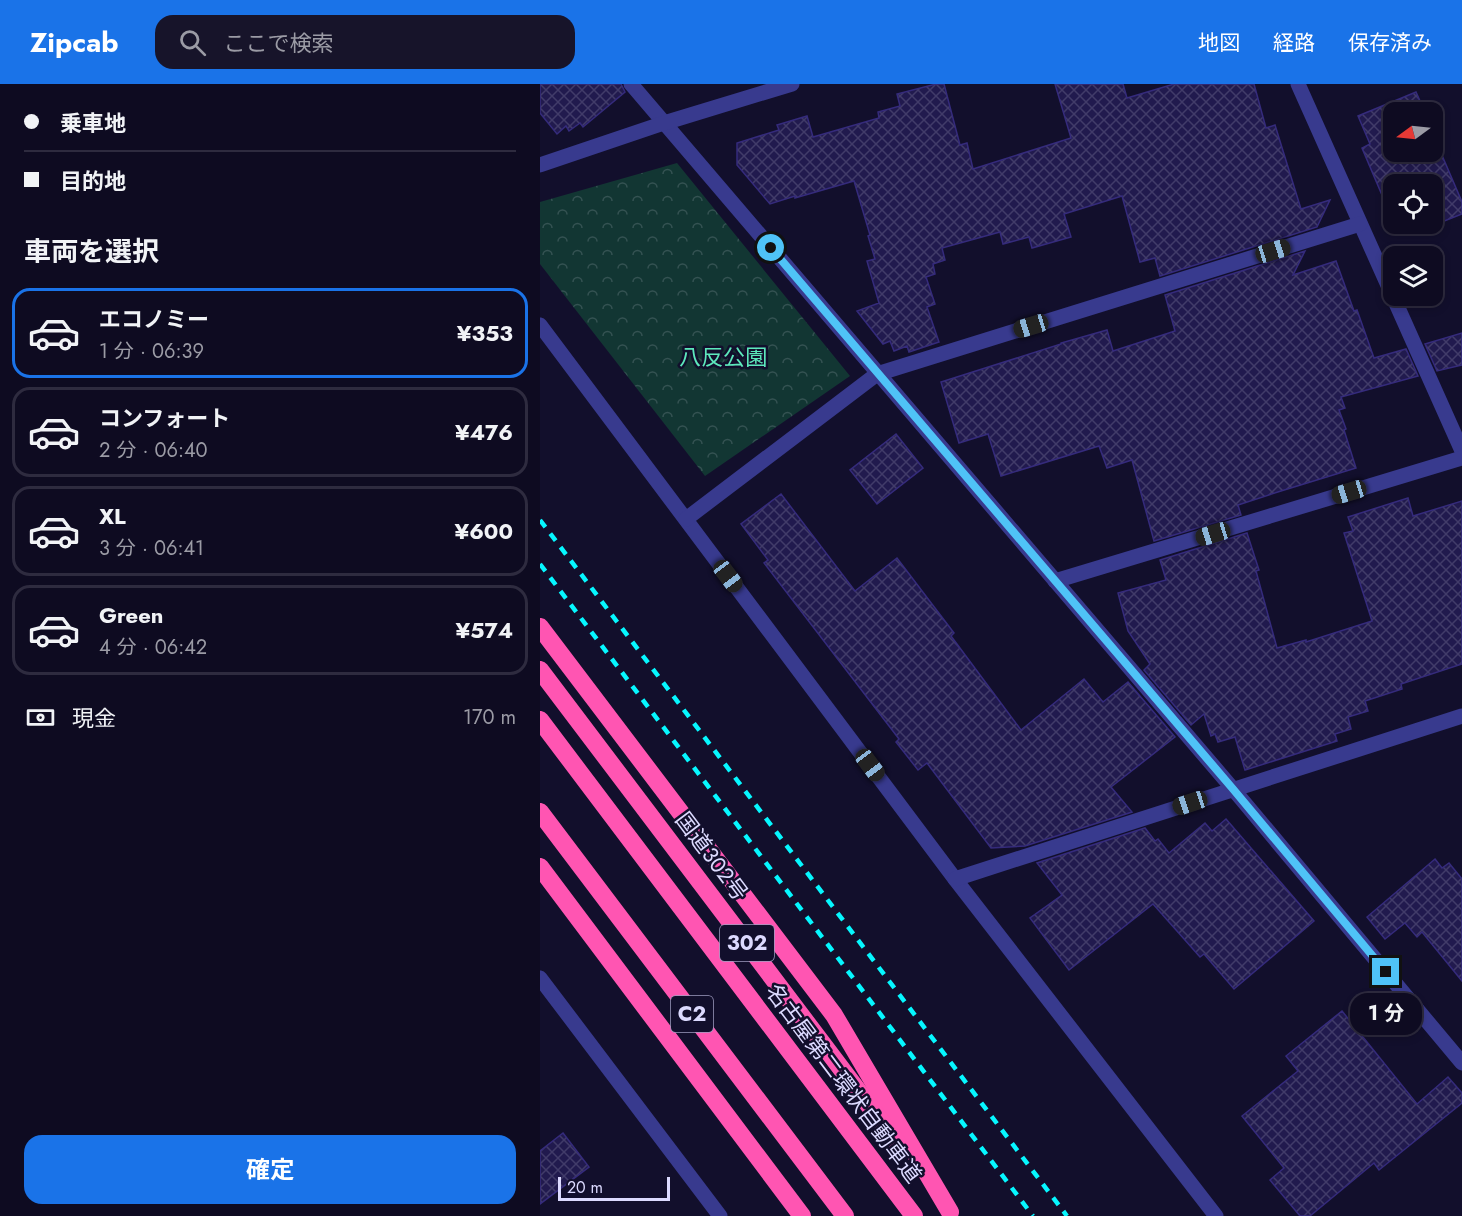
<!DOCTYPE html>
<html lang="ja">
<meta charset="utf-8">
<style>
:root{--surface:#0e0b21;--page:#17142a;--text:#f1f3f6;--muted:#9b9ba5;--line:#2e2b3f;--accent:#1a73e8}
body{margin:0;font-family:Jost,"Noto Sans JP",sans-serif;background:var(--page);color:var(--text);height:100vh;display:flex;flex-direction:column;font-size:22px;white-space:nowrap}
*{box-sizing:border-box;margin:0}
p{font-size:20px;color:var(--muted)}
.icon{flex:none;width:33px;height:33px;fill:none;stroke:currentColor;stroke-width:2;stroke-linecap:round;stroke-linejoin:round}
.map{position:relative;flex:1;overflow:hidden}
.sheet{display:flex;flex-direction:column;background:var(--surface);width:540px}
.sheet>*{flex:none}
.banner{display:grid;align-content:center;height:132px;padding:0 24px;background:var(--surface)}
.needle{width:39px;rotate:255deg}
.controls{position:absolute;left:843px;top:18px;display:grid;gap:12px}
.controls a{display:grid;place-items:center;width:60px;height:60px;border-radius:12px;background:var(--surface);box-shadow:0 3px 9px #0003,0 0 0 2px var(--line);font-size:30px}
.scale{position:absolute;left:18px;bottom:15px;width:112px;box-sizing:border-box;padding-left:6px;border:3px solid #dcdaff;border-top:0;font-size:16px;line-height:21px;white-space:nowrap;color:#dcdaff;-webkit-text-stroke:4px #120f2c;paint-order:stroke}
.end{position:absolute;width:27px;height:27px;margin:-14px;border:8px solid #4fc3f7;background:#111;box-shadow:0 0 0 3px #111}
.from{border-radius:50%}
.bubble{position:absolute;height:42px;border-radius:18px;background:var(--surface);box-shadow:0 3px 9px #0003,0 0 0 2px var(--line);font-size:20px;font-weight:700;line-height:42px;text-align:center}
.car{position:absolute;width:18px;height:36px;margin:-18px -9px;border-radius:8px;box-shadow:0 0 4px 2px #0007;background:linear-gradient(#222 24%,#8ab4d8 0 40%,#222 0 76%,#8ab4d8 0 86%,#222 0)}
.banner b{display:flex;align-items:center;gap:21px;height:57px;font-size:22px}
.banner b+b{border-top:2px solid var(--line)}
.banner i{width:15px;height:15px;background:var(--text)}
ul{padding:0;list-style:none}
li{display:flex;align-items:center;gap:18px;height:90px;margin:0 12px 9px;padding:0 12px;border:3px solid var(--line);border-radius:18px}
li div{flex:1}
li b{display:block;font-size:22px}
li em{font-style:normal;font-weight:700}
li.active{border-color:var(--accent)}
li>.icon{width:54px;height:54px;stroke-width:1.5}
h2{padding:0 24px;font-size:27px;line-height:72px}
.pay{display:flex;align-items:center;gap:15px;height:66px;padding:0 24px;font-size:22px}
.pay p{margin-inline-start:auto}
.cta{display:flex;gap:12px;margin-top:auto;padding:12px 24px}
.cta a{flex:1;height:69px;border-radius:18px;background:var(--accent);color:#fff;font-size:24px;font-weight:700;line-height:69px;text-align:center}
header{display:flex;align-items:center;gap:36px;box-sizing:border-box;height:84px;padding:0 30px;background:var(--accent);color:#fff}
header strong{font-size:28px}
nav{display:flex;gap:33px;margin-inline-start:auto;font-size:21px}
.search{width:420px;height:54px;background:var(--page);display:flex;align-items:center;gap:15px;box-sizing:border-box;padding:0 21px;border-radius:18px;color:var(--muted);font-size:22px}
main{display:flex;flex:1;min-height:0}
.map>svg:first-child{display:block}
.forest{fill:url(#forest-crowns)}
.building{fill:url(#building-cross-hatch);stroke:#352b7c;stroke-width:1.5}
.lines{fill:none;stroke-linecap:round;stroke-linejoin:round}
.minor{stroke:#383a8e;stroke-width:15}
.highway{stroke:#ff55b2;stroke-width:18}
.rail{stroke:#06f7ff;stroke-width:4.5;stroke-dasharray:9 8;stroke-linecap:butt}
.route{stroke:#4fc3f7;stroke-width:8}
.labels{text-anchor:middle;stroke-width:5;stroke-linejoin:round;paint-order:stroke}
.shield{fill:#120f2c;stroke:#9f9dc0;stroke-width:1.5}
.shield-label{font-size:21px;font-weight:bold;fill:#dcdaff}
.park-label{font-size:22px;fill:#5de8bc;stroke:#120f2c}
.street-label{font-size:22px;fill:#dcdaff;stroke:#120f2c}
</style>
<header>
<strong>Zipcab</strong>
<div class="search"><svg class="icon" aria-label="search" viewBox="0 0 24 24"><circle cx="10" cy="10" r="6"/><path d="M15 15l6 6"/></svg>ここで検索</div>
<nav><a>地図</a><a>経路</a><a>保存済み</a></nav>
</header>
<main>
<section class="sheet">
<div class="banner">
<b><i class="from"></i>乗車地</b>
<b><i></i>目的地</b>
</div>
<h2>車両を選択</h2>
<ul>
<li class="active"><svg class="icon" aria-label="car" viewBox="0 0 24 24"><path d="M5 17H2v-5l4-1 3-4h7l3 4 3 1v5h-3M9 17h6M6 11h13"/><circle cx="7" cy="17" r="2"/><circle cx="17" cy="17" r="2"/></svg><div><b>エコノミー</b><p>1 分 · 06:39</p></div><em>¥353</em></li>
<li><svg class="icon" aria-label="car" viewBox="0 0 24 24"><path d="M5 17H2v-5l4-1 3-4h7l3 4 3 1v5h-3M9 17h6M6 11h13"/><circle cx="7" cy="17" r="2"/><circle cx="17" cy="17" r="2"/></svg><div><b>コンフォート</b><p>2 分 · 06:40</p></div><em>¥476</em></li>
<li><svg class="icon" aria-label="car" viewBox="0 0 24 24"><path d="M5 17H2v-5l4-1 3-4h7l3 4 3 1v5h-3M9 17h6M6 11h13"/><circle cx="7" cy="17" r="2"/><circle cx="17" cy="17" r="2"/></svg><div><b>XL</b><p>3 分 · 06:41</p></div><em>¥600</em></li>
<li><svg class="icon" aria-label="car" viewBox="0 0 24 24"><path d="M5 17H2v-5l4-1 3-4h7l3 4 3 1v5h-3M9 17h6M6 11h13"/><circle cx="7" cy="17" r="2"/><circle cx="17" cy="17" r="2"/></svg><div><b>Green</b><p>4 分 · 06:42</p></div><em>¥574</em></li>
</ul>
<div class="pay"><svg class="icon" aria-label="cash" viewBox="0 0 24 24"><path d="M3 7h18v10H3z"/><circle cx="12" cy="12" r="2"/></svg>現金<p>170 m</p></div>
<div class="cta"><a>確定</a></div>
</section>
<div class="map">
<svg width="922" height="1132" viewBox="0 0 922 1132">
<defs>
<pattern id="forest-crowns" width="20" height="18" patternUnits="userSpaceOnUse" patternTransform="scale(1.5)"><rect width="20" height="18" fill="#123633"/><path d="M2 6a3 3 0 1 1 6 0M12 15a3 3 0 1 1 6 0" fill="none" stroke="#345252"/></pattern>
<pattern id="building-cross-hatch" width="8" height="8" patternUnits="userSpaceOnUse" patternTransform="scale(1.5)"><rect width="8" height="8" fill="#211a4e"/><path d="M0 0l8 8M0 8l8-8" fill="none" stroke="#413b69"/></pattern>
</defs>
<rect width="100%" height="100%" fill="#120f2c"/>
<polygon class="forest" points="137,79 310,292 165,392 0,180 0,118"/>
<g class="building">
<polygon points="0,0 81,0 85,8 43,43 40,39 29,47 26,42 17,50 0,29"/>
<polygon points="396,0 404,0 420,61 427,59 433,85 531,54 515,0 583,0 587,14 634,0 714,0 726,44 735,41 761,125 790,116 777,143 620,192 615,174 600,178 582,112 524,130 531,153 492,164 489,153 463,160 460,148 402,164 405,176 393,180 395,190 386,193 395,220 387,223 399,258 369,268 367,262 354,267 350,257 343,260 317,227 339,219 327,177 335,175 328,152 330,151 314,97 255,114 255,112 230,120 197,81 197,59 239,46 237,41 267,32 273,53 339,34 338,28 360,22 357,10"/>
<polygon points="876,8 885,28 854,28 854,68 892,68 892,48 922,118 922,130 869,151 864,140 892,140 892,100 854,100 853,137 822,64 830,60 818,32"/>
<polygon points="765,167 753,191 796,177 814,227 817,226 834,274 866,265 878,292 801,313 805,324 799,326 806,345 804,346 816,384 741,407 698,421 701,431 614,457 592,376 567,384 559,362 461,392 448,350 419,359 401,298 521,260 521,259 567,246 573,267 635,247 625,211"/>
<polygon points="922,249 922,281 897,287 885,260"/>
<polygon points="356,350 383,384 337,420 310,386"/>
<polygon points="241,410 315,507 357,474 414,549 411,552 481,646 544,595 563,618 588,598 635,653 571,703 592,728 485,762 451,764 387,679 378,686 356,658 359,655 224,479 228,476 201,440"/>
<polygon points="868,414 873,432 922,417 922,580 861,600 862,605 825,617 828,627 808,633 811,645 795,650 797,657 705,686 695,653 678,658 675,650 671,652 664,630 651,641 604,586 610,580 588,547 578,509 626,496 620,476 707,449 719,486 716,487 737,564 766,556 766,558 832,537 804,449 813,447 808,433"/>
<polygon points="686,735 774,837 694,905 664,870 660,873 613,820 529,886 490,834 522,811 497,779 605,744 615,757 618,755 629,769 665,739 672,747"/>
<polygon points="895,775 902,784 909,779 922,795 922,897 882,848 877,853 865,839 845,855 827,833"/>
<polygon points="802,927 877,1020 908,993 922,1009 922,1019 839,1086 834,1079 770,1132 760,1132 730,1096 744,1084 702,1032 758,987 746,972"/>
<polygon points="23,1049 49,1083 0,1120 0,1067"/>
</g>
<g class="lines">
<g class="minor">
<polyline points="91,0 693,705 922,979"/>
<polyline points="758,0 922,367"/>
<polyline points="0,81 124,39 252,0"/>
<polyline points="0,241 415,795 676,1132"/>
<polyline points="146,435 337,290 820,140"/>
<polyline points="515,497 922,374"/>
<polyline points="415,795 922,632"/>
<polyline points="0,894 180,1132"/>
</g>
<g class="highway">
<polyline points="0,543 294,931 410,1128"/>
<polyline points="0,586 359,1061"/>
<polyline points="0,636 374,1132"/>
<polyline points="0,728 305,1132"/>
<polyline points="0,783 262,1132"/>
</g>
<g class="rail">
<polyline points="0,436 527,1132"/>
<polyline points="0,480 493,1132"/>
</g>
</g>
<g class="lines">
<polyline class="route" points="231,164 693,705 846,888"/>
</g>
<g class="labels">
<g class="shield">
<rect x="180" y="841" width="54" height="36" rx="4.5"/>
<rect x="131" y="912" width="42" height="36" rx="4.5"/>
</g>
<g class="shield-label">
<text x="207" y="866">302</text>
<text x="152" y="937">C2</text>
</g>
<g class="park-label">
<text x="183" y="281">八反公園</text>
</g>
<g class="street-label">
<text transform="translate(172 772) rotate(53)" y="8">国道302号</text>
<text transform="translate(304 999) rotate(53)" y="8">名古屋第二環状自動車道</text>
</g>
</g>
</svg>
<div class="controls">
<a><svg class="needle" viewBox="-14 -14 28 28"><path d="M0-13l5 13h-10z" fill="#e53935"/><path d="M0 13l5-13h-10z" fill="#9b9ba5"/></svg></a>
<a><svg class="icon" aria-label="locate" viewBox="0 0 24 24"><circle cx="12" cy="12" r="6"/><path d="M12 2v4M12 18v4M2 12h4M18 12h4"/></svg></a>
<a><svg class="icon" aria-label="layers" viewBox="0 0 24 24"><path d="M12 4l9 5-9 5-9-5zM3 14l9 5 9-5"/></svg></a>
</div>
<div class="scale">20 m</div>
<i class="end from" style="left:231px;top:164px"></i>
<i class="end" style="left:846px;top:888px"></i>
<div class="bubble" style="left:810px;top:909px;width:72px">1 分</div>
<i class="car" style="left:733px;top:167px;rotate:73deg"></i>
<i class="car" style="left:491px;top:242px;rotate:253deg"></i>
<i class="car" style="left:809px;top:408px;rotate:253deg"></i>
<i class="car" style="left:673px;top:450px;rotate:253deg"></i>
<i class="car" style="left:188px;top:492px;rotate:143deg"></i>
<i class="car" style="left:330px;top:681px;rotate:143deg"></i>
<i class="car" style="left:650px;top:719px;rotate:252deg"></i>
</div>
</main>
